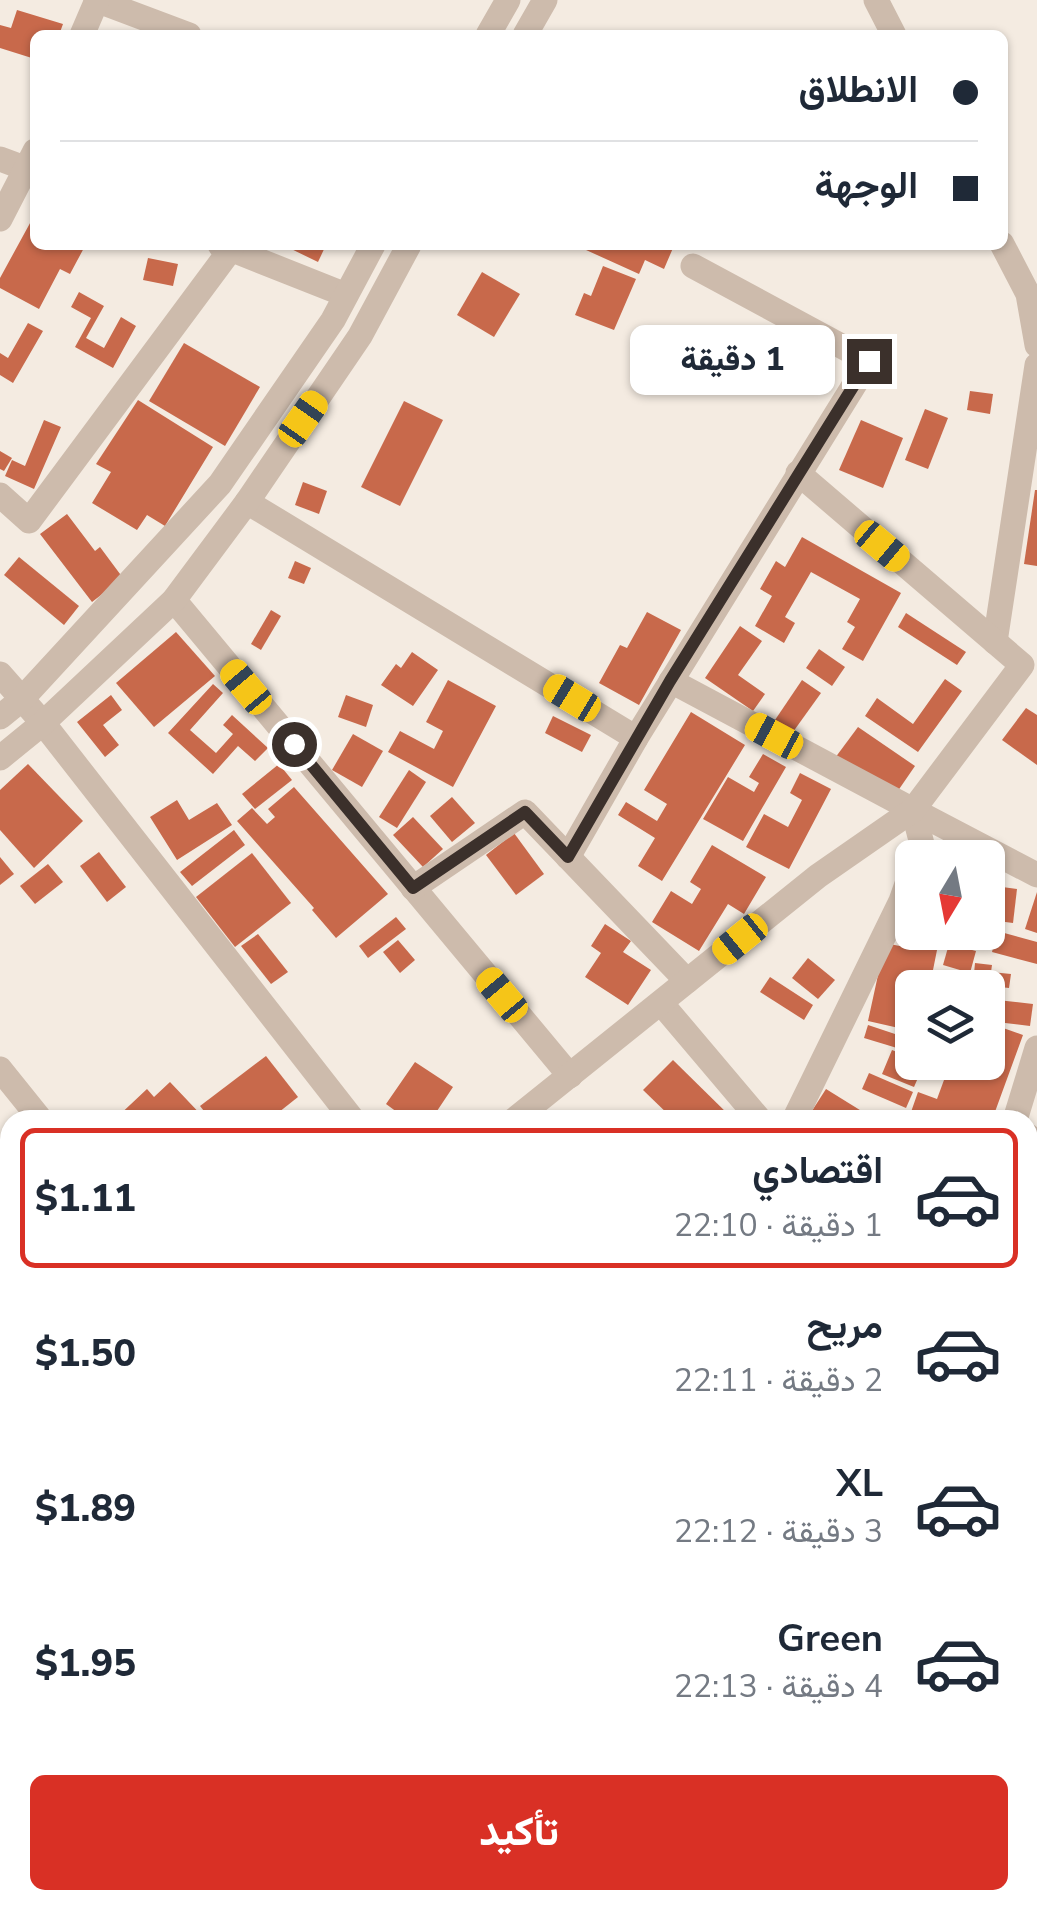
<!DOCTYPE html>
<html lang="ar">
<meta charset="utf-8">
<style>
:root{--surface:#fff;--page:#f2f2f3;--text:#1f2937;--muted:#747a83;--line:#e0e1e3;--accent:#d93025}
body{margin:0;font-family:"Nunito Sans",Vazirmatn,sans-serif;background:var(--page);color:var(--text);direction:rtl;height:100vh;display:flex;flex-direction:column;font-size:38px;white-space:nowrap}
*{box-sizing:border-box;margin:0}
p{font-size:32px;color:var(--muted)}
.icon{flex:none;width:55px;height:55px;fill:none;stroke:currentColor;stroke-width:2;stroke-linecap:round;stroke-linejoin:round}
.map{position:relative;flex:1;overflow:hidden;direction:ltr}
.drawer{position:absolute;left:0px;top:1110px;width:1038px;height:800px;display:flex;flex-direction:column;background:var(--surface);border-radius:30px 30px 0 0;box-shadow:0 2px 8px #0004;direction:rtl}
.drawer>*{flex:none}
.banner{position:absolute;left:30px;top:30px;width:978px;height:220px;border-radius:15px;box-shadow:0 2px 8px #0004;direction:rtl;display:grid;align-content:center;height:220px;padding:0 30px;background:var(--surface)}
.needle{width:65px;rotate:190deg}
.fabs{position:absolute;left:895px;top:840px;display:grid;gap:20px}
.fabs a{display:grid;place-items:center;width:110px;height:110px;border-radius:15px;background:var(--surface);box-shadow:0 2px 8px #0004;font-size:50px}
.end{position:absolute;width:45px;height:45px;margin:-22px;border:12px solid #3b302b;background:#fff;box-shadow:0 0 0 5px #fff}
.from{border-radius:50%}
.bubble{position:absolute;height:70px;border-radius:15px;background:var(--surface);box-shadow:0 2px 8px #0004;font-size:32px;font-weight:800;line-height:70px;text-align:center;direction:rtl}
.car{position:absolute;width:30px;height:60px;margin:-30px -15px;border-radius:12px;box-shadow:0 0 8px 2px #0007;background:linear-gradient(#f5c518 24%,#345 0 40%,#f5c518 0 76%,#345 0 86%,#f5c518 0)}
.banner b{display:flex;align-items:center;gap:35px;height:95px;font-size:38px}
.banner b+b{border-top:2px solid var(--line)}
.banner i{width:25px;height:25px;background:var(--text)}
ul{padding:18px 0 0;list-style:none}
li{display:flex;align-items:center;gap:30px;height:140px;margin:0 20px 15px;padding:0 10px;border:5px solid transparent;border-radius:15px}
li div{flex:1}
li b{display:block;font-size:38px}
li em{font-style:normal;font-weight:800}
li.selected{border-color:var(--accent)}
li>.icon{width:90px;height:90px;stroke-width:1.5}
.primary-button{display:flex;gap:20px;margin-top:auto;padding:20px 30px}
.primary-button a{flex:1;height:115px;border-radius:15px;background:var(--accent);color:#fff;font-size:40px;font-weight:800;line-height:115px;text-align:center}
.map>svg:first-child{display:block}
.building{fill:#c8694b}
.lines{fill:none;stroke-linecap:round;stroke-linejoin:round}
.minor{stroke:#cdbbac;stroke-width:25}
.tertiary{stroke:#cdbbac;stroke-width:25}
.route{stroke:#3b302b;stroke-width:12}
</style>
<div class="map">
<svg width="1037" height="1910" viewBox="0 0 1037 1910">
<rect width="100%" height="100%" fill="#f4ebe1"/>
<g class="building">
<polygon points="17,10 63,24 59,35 35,35 35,59 0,48 0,25 11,28"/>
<polygon points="35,214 35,245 85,246 70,274 60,269 39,309 0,288 0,278"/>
<polygon points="283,245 326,245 318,262"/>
<polygon points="575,245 667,245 673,248 664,269 645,260 639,274"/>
<polygon points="148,258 178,264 173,286 143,280"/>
<polygon points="603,266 636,279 614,330 575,315 584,293 591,296"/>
<polygon points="482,272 520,294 494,337 457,315"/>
<polygon points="79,292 104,306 86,338 104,348 121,317 136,326 113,368 75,347 91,318 71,307"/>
<polygon points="28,323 43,331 13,383 0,375 0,353 8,358"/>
<polygon points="737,327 780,343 771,365 729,349"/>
<polygon points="184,343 260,387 225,446 149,401"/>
<polygon points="725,354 743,357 737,393 719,390"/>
<polygon points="970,391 993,394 990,414 967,410"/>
<polygon points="138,400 213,447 165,526 147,515 137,530 92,503 111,472 96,464"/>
<polygon points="404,401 443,420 400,506 361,487"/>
<polygon points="925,409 948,418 928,469 905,460"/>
<polygon points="44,420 61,427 34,489 5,476 12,460 25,466"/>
<polygon points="861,420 903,438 883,488 839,470"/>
<polygon points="0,451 12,458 4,471 0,469"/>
<polygon points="303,482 327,491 319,514 295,505"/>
<polygon points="1035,490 1037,490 1037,566 1024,564"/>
<polygon points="67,514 95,551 100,547 123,578 92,602 40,534"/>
<polygon points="802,537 901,593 863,661 842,649 855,627 847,622 860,599 811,572 785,617 795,623 784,643 755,626 772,596 760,589 776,561 785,567"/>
<polygon points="19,557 79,606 64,625 4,575"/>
<polygon points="295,561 311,568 304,584 288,578"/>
<polygon points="271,610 281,616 261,650 251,644"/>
<polygon points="647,612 681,630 639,705 599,683 620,645 627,648"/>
<polygon points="906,613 966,652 957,665 898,627"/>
<polygon points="740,626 762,641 738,675 765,694 753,711 705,678"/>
<polygon points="176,632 215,676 154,727 116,683"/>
<polygon points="819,649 845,667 832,686 806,668"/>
<polygon points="412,652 438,670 413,706 381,685 396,664 401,668"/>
<polygon points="945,679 962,691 918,752 865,716 877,698 913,724"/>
<polygon points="448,680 496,706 453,787 388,752 400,731 434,749 443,731 426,722"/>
<polygon points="802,680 821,693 793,732 775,720"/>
<polygon points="213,684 223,693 190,730 216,753 233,734 223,725 232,715 268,748 255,761 238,746 213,774 168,733"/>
<polygon points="111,695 122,710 103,725 119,745 105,757 77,722"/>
<polygon points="346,695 373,705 366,727 338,717"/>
<polygon points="1026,708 1037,715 1037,765 1002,740"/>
<polygon points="691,712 745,745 662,881 638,866 655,838 618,815 626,802 657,821 667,804 644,790"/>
<polygon points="553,716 591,735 582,752 545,733"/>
<polygon points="858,727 915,766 893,798 835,758"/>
<polygon points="353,734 383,751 362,787 332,770"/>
<polygon points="763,754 786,767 743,841 703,819 728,777 754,792 759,783 749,777"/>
<polygon points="28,764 83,821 34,868 0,830 0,790"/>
<polygon points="279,764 292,780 255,809 242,794"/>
<polygon points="409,770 426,782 397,828 379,817"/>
<polygon points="800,773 831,789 789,869 746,847 764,814 788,827 802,800 790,793"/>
<polygon points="294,787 388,894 336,938 312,910 314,908 237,821 252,808 267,824 275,817 268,809"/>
<polygon points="452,797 475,823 452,842 430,816"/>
<polygon points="177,800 189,820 217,803 232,825 177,860 150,817"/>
<polygon points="413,817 443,849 423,867 393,835"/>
<polygon points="234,830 245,845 192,886 180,872"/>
<polygon points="514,833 544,874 516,895 486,855"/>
<polygon points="712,845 766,877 744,914 728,904 699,951 652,922 671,891 692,904 701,889 690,882"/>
<polygon points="99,852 126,887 107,902 80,866"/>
<polygon points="252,853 291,903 235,947 196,897"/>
<polygon points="0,857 14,874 0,885"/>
<polygon points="48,864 63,882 35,904 20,886"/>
<polygon points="995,886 1017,889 1013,923 990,920"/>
<polygon points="1037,892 1037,933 1025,929"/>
<polygon points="907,905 912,906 912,927 902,924"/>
<polygon points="396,917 406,929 368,958 359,946"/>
<polygon points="605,924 631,941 623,952 651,970 628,1005 585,977 601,953 591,946"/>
<polygon points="997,931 1037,942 1037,964 992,952"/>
<polygon points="923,932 940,935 933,970 948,974 945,988 912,988 912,1031 868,1021 885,943 919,950"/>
<polygon points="945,932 976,932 974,941"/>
<polygon points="258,934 288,972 271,984 241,946"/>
<polygon points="398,940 415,960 400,973 383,952"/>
<polygon points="949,944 976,951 970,973 943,965"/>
<polygon points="808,958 835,980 818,999 792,978"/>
<polygon points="975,963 992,965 991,972 1011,974 1009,988 973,984"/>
<polygon points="770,977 813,1005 804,1020 760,992"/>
<polygon points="988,999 1033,1004 1030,1026 988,1021"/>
<polygon points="989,1023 1023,1035 992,1120 932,1120 911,1112 918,1092 937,1099 944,1080 924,1073 928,1062 988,1062"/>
<polygon points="868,1025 901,1036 897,1048 864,1038"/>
<polygon points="892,1050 912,1058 912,1062 924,1064 914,1087 882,1074"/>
<polygon points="266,1056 298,1097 269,1120 211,1120 200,1106"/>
<polygon points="673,1060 734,1120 674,1120 643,1090"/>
<polygon points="415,1062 453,1087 431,1120 398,1120 401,1115 386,1104"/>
<polygon points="869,1073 913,1092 906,1108 862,1089"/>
<polygon points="170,1082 206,1120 114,1120 147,1089 154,1097"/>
<polygon points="826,1089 876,1120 813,1120 808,1117"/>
<polygon points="10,1153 10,1176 0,1163"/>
<polygon points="0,1178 10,1187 10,1214 6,1210 0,1217"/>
<polygon points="1028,1184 1037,1195 1028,1204"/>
<polygon points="1037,1227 1037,1260 1028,1266 1028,1233"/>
<polygon points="8,1254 10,1256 10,1305 0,1294 0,1261"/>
<polygon points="1028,1354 1037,1362 1037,1393 1028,1405"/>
<polygon points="0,1414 10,1424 10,1486 0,1495"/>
<polygon points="10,1507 10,1570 2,1577 0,1521 3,1518 1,1515"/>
<polygon points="0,1633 10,1645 10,1679 0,1667"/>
<polygon points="1031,1789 1037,1794 1037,1846 1028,1856 1028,1793"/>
<polygon points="10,1833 10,1892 0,1879 0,1841"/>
<polygon points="16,1900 65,1900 72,1910 23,1910"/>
<polygon points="355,1900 372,1900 381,1910 344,1910"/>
<polygon points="595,1900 639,1900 650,1910 585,1910"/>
<polygon points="732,1900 763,1900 750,1910 719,1910"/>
<polygon points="560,1901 571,1910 551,1910"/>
</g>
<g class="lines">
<g class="minor">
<polyline points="96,0 189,35"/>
<polyline points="876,0 894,35"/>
<polyline points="82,35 97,0"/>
<polyline points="0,159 35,172"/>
<polyline points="0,219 35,151"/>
<polyline points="1002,244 1028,294 1037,345"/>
<polyline points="220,245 346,295"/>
<polyline points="0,495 29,521 231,249"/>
<polyline points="247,502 636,738 869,361 693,266"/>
<polyline points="174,600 570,1076"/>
<polyline points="995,642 1037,365"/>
<polyline points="0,674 43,723 353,1120"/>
<polyline points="671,681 913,810"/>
<polyline points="568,857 636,738"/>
<polyline points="917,858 922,844 913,810 1037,875"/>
<polyline points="413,888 525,812 687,981"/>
<polyline points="661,1003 760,1120"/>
<polyline points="0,1069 41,1120"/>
<polyline points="514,1120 818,876 913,810 1022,665 798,473"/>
<polyline points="794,1120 901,901 912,870"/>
<polyline points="1015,1120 1037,1048"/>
<polyline points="0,1354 10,1367"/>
<polyline points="1028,1455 1037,1447"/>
<polyline points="0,1711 10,1723"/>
<polyline points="1028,1718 1037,1710"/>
<polyline points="0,1772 10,1764"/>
<polyline points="1028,1870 1037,1863"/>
<polyline points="670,1900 678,1910"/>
<polyline points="428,1910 441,1900"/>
<polyline points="493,1910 505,1900"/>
<polyline points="790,1910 802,1900"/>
<polyline points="977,1910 990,1900"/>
</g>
<g class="tertiary">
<polyline points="488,35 508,0"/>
<polyline points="525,35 545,0"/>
<polyline points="0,717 21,700 220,484 333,320 373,245"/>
<polyline points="0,758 43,723 174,600 247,502 360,336 409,245"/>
<polyline points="1028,1136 1037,1155"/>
</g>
</g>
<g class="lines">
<polyline class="route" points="294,744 413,888 525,812 568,857 670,681 869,361"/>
</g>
</svg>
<div class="fabs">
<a><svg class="needle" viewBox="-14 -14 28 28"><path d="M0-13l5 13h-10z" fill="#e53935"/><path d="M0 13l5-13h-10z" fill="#747a83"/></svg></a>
<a><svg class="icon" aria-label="layers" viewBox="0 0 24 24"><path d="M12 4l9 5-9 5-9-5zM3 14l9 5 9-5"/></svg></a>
</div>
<i class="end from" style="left:294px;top:744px"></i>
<i class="end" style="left:869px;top:361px"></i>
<div class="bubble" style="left:630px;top:325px;width:205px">1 دقيقة</div>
<i class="car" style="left:303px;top:419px;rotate:35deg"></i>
<i class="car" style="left:882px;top:546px;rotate:130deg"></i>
<i class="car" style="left:246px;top:687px;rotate:320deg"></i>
<i class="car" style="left:572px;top:698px;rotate:301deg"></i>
<i class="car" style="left:774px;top:736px;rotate:298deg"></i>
<i class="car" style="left:740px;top:939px;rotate:231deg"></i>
<i class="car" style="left:502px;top:995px;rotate:320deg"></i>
<div class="banner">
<b><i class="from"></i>الانطلاق</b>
<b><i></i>الوجهة</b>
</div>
<section class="drawer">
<ul>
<li class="selected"><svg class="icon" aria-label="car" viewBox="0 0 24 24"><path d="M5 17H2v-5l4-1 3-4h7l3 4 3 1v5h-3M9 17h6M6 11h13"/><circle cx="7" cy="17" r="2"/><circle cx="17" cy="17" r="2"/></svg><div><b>اقتصادي</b><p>1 دقيقة · 22:10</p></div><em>$1.11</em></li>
<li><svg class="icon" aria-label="car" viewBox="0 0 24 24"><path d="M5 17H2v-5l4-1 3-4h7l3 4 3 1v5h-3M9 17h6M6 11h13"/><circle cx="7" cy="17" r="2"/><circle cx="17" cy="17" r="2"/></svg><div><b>مريح</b><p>2 دقيقة · 22:11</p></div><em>$1.50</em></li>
<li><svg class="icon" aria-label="car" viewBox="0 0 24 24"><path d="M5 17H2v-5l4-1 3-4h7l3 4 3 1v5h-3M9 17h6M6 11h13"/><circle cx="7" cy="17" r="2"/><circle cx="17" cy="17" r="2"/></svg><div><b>XL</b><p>3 دقيقة · 22:12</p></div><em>$1.89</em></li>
<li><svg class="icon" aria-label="car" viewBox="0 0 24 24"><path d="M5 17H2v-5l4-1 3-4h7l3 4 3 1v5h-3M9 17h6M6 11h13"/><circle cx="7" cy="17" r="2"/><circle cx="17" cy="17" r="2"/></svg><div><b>Green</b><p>4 دقيقة · 22:13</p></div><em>$1.95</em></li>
</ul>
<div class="primary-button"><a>تأكيد</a></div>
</section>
</div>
